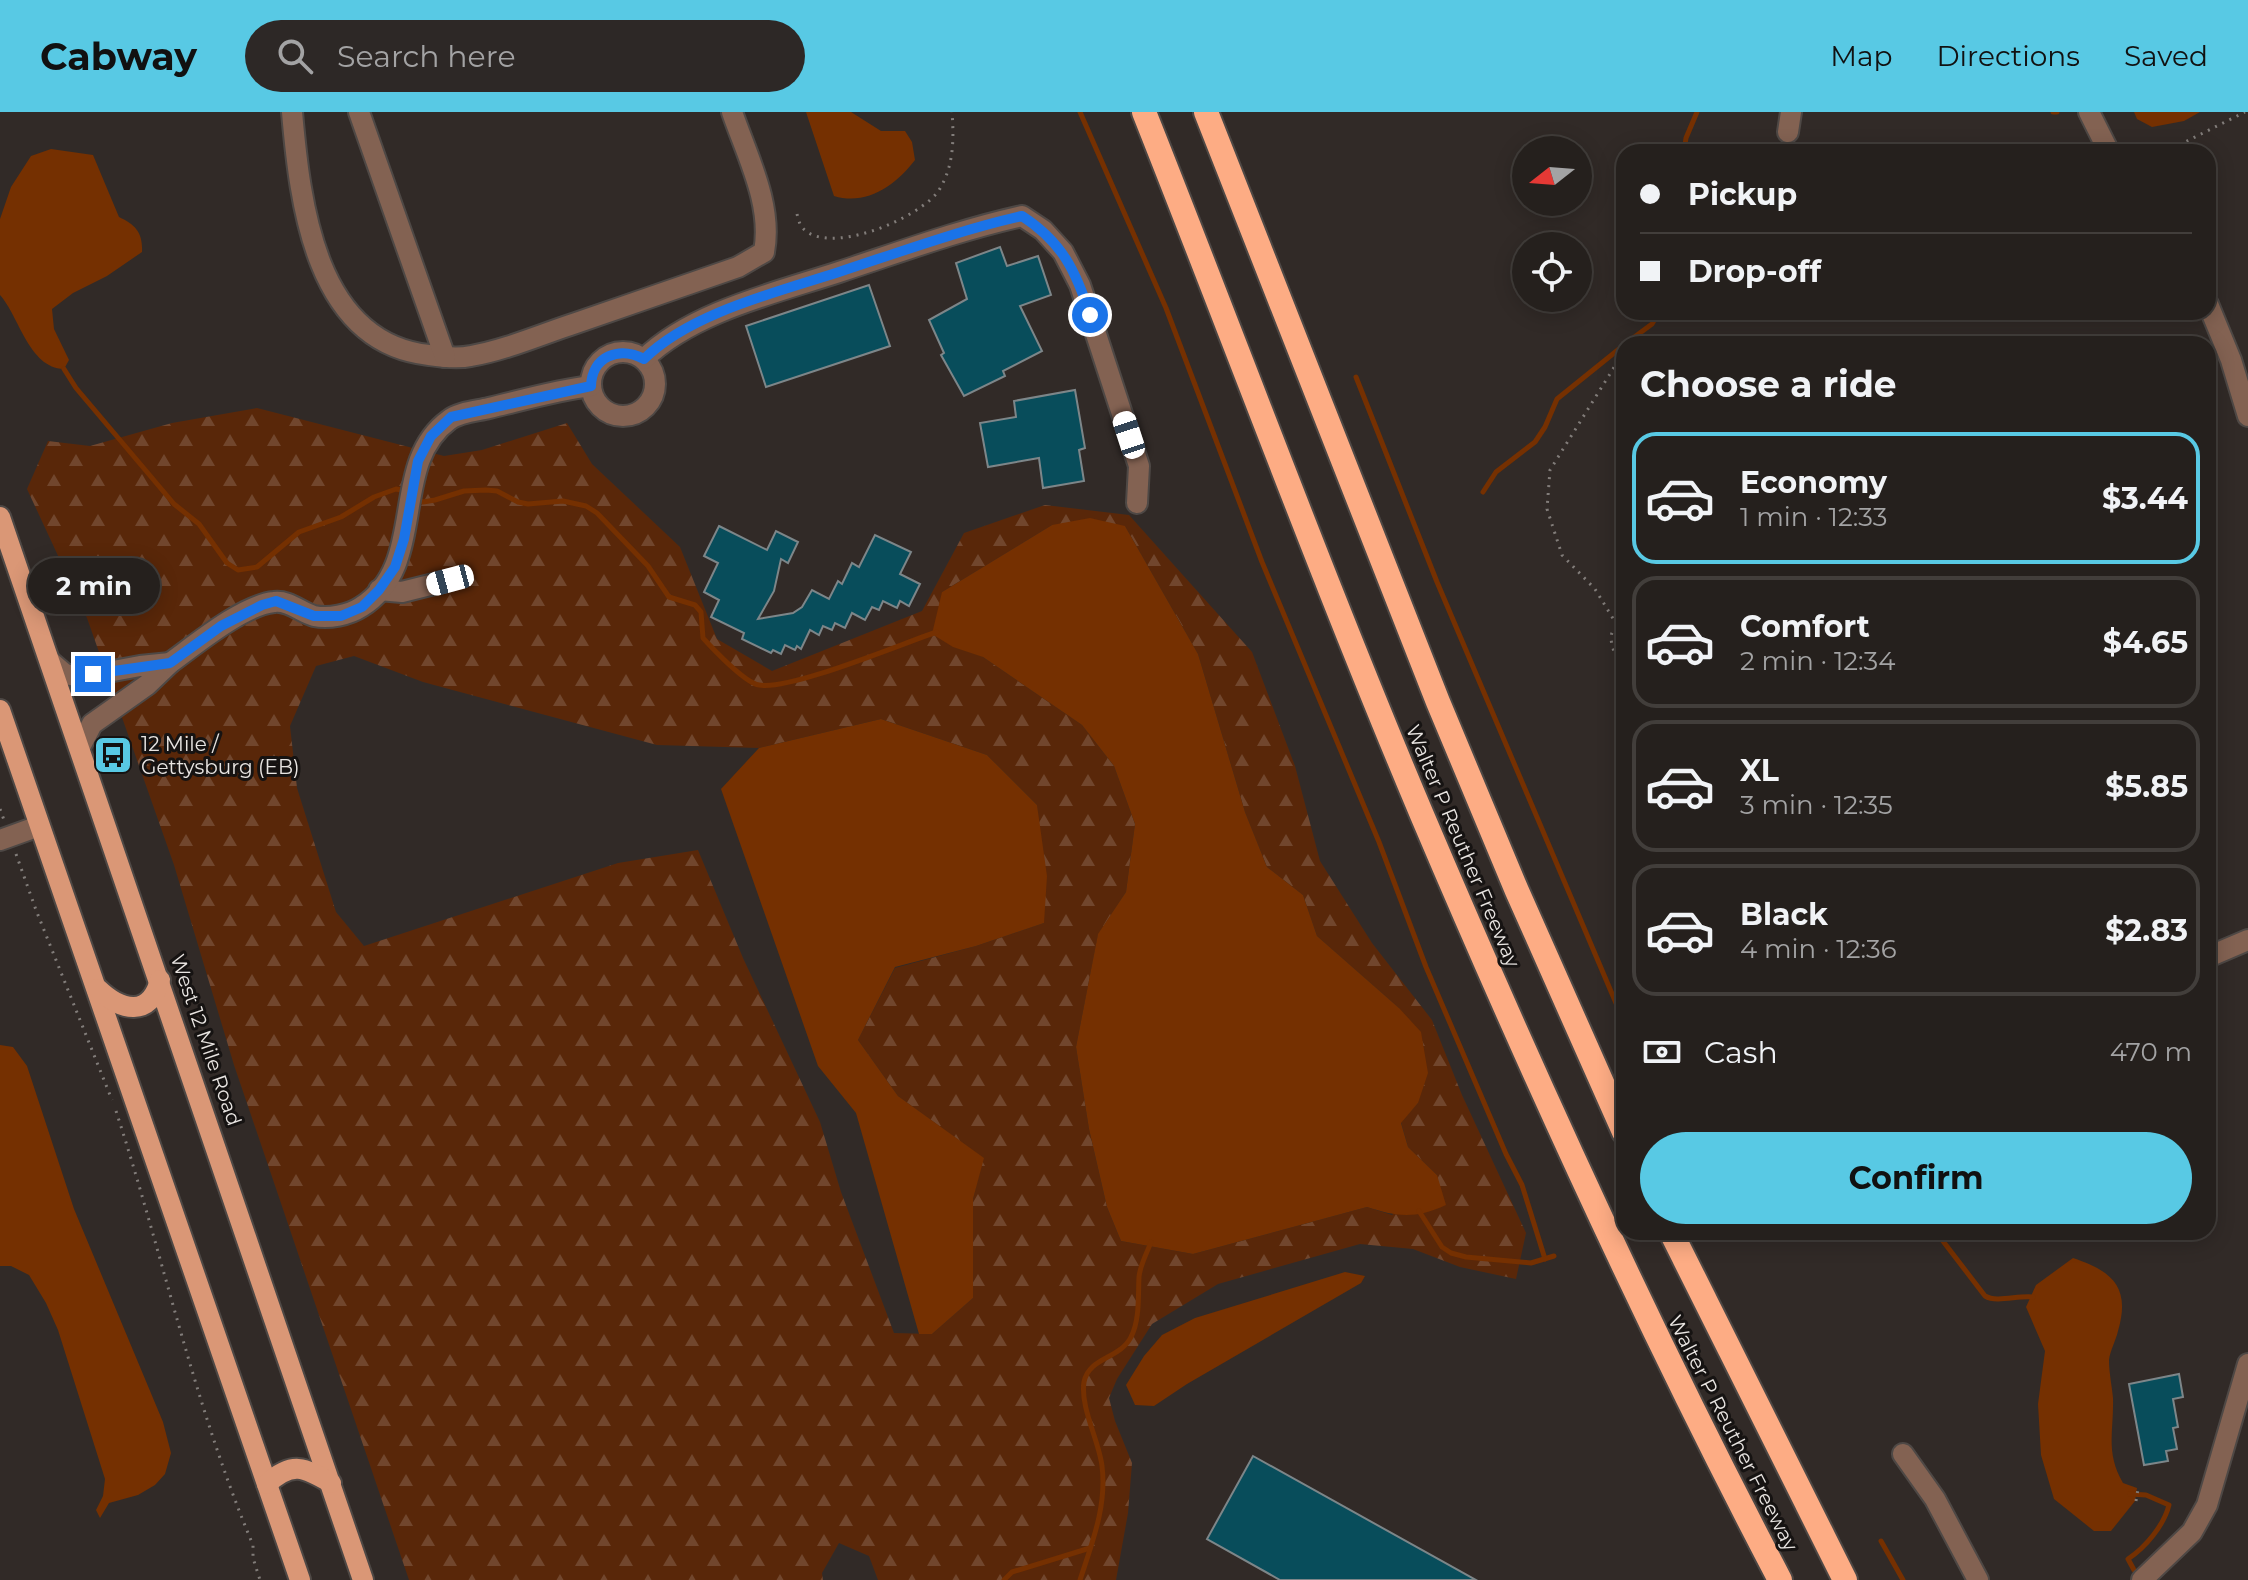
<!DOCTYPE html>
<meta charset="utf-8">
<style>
:root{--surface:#25201d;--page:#2d2826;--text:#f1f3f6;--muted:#a3a3a4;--line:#423e3b;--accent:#58c9e4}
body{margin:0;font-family:Montserrat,sans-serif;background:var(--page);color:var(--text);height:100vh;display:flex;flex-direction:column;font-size:30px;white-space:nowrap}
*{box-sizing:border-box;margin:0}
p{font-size:26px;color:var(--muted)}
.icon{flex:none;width:44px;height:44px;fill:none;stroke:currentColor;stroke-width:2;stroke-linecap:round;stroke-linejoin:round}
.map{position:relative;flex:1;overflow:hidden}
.panel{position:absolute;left:1616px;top:224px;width:600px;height:904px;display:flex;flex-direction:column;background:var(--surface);border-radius:24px;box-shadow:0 4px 20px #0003,0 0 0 2px var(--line)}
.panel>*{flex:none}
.guide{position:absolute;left:1616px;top:32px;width:600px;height:176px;border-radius:24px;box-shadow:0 4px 20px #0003,0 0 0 2px var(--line);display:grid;align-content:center;height:176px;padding:0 24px;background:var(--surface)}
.needle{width:52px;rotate:253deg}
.buttons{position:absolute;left:1512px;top:24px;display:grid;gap:16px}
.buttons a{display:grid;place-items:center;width:80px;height:80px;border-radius:50%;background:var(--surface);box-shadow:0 4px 20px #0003,0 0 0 2px var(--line);font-size:40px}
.end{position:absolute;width:36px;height:36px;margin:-18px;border:10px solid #1a73e8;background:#fff;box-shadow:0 0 0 4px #fff}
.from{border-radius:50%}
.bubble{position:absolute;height:56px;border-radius:28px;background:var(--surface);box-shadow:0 4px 20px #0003,0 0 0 2px var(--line);font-size:26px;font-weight:700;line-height:56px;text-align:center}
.car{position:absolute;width:24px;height:48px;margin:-24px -12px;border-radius:10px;box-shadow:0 0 6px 2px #0007;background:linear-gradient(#fff 24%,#345 0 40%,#fff 0 76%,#345 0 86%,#fff 0)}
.guide b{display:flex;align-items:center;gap:28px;height:76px;font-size:30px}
.guide b+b{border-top:2px solid var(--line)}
.guide i{width:20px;height:20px;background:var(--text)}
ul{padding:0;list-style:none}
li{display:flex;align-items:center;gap:24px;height:132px;margin:0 16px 12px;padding:0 8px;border:4px solid var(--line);border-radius:24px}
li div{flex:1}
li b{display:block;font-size:30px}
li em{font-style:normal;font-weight:700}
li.active{border-color:var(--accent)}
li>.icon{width:72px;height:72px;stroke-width:1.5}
h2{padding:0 24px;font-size:36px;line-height:96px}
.pay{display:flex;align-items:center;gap:20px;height:88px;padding:0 24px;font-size:30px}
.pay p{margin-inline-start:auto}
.cta{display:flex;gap:16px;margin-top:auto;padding:16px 24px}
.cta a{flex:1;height:92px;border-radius:48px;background:var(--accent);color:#111;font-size:32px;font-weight:700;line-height:92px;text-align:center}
header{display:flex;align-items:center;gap:48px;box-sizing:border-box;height:112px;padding:0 40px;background:var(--accent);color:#111}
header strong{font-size:38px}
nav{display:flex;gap:44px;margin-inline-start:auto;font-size:28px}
.search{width:560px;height:72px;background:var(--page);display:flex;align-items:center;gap:20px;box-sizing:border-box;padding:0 28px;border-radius:44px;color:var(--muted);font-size:30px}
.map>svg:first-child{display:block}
.forest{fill:url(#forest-firs);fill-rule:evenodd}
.water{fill:#753001}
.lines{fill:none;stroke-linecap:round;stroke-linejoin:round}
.stream{stroke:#753001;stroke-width:5}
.building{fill:#084d5b;stroke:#7d8689;stroke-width:2}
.minor-casing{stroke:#4e4845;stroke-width:24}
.major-casing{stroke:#4e4845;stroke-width:24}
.highway-casing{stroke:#4e4845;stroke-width:28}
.path{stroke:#827d7a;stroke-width:3;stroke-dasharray:2 6;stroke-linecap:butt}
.minor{stroke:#836252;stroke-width:20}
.major{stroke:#da9776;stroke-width:20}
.highway{stroke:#fdac84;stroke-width:24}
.route{stroke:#1a73e8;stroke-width:10}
.labels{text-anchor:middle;stroke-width:6;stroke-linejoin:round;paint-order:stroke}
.poi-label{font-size:20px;fill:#e9e5e2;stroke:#161312;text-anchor:start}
.street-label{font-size:20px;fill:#e9e5e2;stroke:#161312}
</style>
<header>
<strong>Cabway</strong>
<div class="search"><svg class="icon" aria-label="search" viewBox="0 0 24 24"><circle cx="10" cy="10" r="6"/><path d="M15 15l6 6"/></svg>Search here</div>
<nav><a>Map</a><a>Directions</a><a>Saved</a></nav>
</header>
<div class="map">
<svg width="2248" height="1468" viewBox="0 0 2248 1468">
<defs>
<pattern id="forest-firs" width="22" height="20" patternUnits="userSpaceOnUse" patternTransform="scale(2)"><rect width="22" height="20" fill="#592709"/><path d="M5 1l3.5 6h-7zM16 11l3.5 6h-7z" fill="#71462d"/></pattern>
</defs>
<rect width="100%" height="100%" fill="#312a27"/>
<path class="forest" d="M257,296L444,344L482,338L567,311L592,352L680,435L717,527L772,559L922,499L964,421L1045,393L1129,403L1252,540L1295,654L1320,749L1372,831L1432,908L1462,983L1526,1121L1516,1167L1460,1155L1413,1137L1360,1132L1218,1172L1152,1212L1117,1267L1109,1286L1115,1309L1132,1351L1128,1401L1116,1468H878L869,1444L839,1431L822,1461L823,1468H409L234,953L174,753L87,506L27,377L48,329L90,334L172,311ZM1052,413L1125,414L1198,542L1245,700L1267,755L1303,783L1317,824L1399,896L1418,991L1401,1010L1408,1035L1437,1063L1392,1103L1367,1095L1193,1142L1121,1129L1107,1095L1089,1017L1076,935L1098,823L1126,780L1135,712L1114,654L1082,613L983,545L942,480ZM354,544L423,570L657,633L759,636L881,607L987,643L1037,693L1044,811L976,834L895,856L858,928L898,984L983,1046L973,1087V1186L932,1222L894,1221L841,1080L820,1010L743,846L698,738L618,751L364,834L336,800L297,676L290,614L316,554Z"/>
<g class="water">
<path d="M806,0H851L881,19H905L912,30L915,48C896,73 867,94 834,84Z"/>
<polygon points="2134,0 2200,0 2184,9 2152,15 2137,7"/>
<path d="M51,37L93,43L119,105C136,113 143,121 142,140L107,164L73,181L52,197L54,217L69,248L64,257C29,256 19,204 0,183V107L11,75L31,44Z"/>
<path d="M1090,406L1125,414L1198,542L1245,700L1267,755L1303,783L1317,824L1399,896L1421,920L1428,961L1418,991L1401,1011L1408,1035L1437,1063L1446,1093C1415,1107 1398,1105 1367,1095L1193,1142L1121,1129L1107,1095L1089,1017L1076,935L1098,822L1126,780L1135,712L1114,654L1082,613L983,545L953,535L932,522L942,480L1052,413Z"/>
<polygon points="881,607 987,643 1037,693 1047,764 1044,811 976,834 895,855 858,928 898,984 984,1046 973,1087 973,1186 932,1222 919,1222 856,1001 818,954 721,677 759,636"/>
<polygon points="0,933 13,935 27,954 74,1097 163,1310 171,1341 165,1362 155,1373 138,1383 109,1391 100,1406 96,1398 103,1384 105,1367 58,1218 46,1191 29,1163 11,1154 0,1154"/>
<path d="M2073,1146C2112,1159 2131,1175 2118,1219C2116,1228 2110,1239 2109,1248C2109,1261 2112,1274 2113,1286C2114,1319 2105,1340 2123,1371L2137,1376L2135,1389L2111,1419H2094L2054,1387L2041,1343L2038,1292L2045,1239L2026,1195L2036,1173Z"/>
<polygon points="1345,1160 1365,1164 1361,1171 1187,1272 1154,1294 1135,1293 1126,1273 1144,1244 1162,1223 1195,1206"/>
</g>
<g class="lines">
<g class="stream">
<polyline points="1080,0 1166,196 1262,450 1379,730 1426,855 1506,1042 1522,1073 1545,1147"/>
<polyline points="2053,0 2057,0"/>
<polyline points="1684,40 1686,26 1697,0"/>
<polyline points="1625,232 1652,212 1659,200"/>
<polyline points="64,257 76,276 174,392 199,412 227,451 238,458 257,455 299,420 341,405 374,385 396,377 406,379"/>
<polyline points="1356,265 1437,470 1624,910"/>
<polyline points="1483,380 1496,360 1535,330 1545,315 1557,287 1624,233"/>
<path d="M417,387L423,390L435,388L464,379L486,378L497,379L518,390L528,392L563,389L586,394L597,401L648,454L669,485L695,493L701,500L703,526C713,537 745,571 759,573C790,579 903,531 937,520"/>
<polyline points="1419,1099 1442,1135 1451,1141 1466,1145 1531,1151 1554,1144"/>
<path d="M1936,1120L1985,1184C1997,1191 2018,1183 2033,1185"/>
<path d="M2130,1382L2146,1383L2169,1393C2164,1413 2146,1435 2128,1447L2134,1458"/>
<polyline points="1881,1429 1903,1468"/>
<polyline points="1004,1468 1012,1460 1090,1436"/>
<path d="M1080,1468C1092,1431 1107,1394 1102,1354C1099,1329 1080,1295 1084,1270C1089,1245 1120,1247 1131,1225C1140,1208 1138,1183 1139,1165C1140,1153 1147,1141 1151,1130"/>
</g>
</g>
<g class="building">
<polygon points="1000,135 1007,154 1038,144 1051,183 1020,194 1042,239 1003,259 1005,264 964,284 941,243 944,241 929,208 967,187 956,151"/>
<polygon points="869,173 890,234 766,275 746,214"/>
<polygon points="1075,278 1085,336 1079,338 1084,369 1043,376 1039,346 988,355 980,311 1016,305 1014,289"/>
<polygon points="719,414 767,438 776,419 798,430 788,451 781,447 774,479 758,507 793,501 802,495 812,478 829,487 838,469 842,472 852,451 859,455 875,423 911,440 900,462 920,472 909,494 900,489 897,496 883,489 879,498 872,495 865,508 852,501 845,516 835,511 832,518 823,514 819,523 810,518 801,537 797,534 795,538 785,533 781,542 773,538 771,541 742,527 744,521 711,505 719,488 704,480 718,451 704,444"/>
<polygon points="2179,1262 2183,1285 2173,1287 2178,1315 2173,1316 2177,1337 2166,1339 2168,1349 2144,1353 2129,1272"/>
<polygon points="1253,1344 1476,1468 1280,1468 1207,1427"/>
</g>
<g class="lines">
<g class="minor-casing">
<g id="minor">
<path d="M292,0C300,91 315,231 429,243C442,245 457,247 471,244C506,238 542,222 576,211C630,192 684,174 738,155L764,140C773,93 747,44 732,0"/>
<polyline points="359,0 445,245"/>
<polyline points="2089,0 2109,40"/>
<polyline points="1788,20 1791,0"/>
<polyline points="2208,192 2231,248 2248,304"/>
<circle cx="623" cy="272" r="32"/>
<path d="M644,247C692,200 775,181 839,160C900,140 959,118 1022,104L1043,118L1063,140L1080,173L1139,354L1137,391"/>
<polyline points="379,478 402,480 450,468"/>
<polyline points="51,550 65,562 81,565 140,554 170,551 147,573 92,612 80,635"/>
<path d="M170,551C195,533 243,493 274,490C289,488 300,500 314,504C329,507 349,503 361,495C429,453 388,352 449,308C459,300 477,299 489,296C523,288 557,278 591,274"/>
<polyline points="0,728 39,714"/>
<polyline points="2208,845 2248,828"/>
<polyline points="1903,1342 1935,1387 1978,1468"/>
<polyline points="2142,1468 2192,1420 2207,1393 2248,1252"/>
</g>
</g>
<g class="major-casing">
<g id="major">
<polyline points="0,405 363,1468"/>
<polyline points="0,598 300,1468"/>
<path d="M98,877C121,899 150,906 160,868"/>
<path d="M267,1372C292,1349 304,1355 331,1371"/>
</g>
</g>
<g class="highway-casing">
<g id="highway">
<path d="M1144,0C1237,234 1324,471 1422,703C1532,962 1649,1219 1780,1468"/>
<polyline points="1206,0 1438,590 1517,779 1624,1020"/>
<polyline points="1671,1120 1845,1468"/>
</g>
</g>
<g class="path">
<polyline points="2165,40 2245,0"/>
<path d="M797,102C798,106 799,110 801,114C825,147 921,106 939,78C954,54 954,27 952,0"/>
<path d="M1624,511C1604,518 1612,533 1617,548C1620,561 1617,572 1624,585"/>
<polyline points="1617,513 1595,477 1562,443 1547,397 1550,358 1623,241"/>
<polyline points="0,697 4,708"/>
<polyline points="16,742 36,798 112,988"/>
<path d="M116,999C163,1143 194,1293 253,1433V1446L260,1468"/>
<polyline points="2136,1389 2138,1377"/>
</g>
<use href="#minor" class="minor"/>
<use href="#major" class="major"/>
<use href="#highway" class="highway"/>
</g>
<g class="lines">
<path class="route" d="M93,562L170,551L221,514L262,493L276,489L314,504H341L362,495L379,478L395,455L404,427L418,349L431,324L451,305L591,274C592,244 619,234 644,247C690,201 777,180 839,160C900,140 960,118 1022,104C1062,130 1076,159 1090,203"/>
</g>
<defs>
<g id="bus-square" transform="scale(2)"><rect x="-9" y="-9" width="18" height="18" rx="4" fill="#58c9e4" stroke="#161312"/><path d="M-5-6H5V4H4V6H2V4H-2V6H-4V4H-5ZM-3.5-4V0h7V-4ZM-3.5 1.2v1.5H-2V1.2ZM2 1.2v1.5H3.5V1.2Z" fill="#111"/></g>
</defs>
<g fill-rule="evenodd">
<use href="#bus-square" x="113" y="643"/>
</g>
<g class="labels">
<g class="poi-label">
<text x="141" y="639">12 Mile /<tspan x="141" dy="23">Gettysburg (EB)</tspan></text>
</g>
<g class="street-label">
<text transform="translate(1463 734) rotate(67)" y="7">Walter P Reuther Freeway</text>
<text transform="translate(206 928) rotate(71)" y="7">West 12 Mile Road</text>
<text transform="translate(1733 1321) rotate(63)" y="7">Walter P Reuther Freeway</text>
</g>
</g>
</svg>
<div class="buttons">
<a><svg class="needle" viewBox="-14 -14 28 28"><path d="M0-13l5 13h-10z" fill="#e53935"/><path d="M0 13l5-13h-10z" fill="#a3a3a4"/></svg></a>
<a><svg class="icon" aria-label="locate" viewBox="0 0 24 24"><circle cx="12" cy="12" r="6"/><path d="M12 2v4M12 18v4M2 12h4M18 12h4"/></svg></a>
</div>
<i class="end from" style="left:1090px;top:203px"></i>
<i class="end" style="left:93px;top:562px"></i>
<div class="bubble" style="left:28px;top:446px;width:132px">2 min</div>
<i class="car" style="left:1129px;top:323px;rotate:342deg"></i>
<i class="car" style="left:450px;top:468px;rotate:255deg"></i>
<div class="guide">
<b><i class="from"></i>Pickup</b>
<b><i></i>Drop-off</b>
</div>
<section class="panel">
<h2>Choose a ride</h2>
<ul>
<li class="active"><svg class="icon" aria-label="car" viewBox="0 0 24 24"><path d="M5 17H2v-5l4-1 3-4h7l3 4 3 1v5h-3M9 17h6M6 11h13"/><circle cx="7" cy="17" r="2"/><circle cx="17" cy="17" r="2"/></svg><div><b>Economy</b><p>1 min · 12:33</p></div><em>$3.44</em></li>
<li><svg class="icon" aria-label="car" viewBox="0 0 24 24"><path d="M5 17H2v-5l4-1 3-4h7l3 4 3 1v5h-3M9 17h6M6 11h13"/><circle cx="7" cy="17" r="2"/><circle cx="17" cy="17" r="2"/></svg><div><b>Comfort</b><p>2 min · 12:34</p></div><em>$4.65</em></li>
<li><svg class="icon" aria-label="car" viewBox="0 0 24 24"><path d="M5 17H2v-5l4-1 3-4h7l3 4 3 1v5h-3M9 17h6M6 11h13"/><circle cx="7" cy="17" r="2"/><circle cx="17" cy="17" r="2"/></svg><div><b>XL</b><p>3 min · 12:35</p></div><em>$5.85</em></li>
<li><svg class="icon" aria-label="car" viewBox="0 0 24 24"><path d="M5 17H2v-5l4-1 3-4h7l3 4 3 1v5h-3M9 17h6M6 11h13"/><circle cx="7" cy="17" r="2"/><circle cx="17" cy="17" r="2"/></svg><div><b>Black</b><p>4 min · 12:36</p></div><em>$2.83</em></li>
</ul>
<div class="pay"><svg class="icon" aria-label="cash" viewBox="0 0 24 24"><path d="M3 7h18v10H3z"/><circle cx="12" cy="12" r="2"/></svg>Cash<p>470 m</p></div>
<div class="cta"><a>Confirm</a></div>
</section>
</div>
